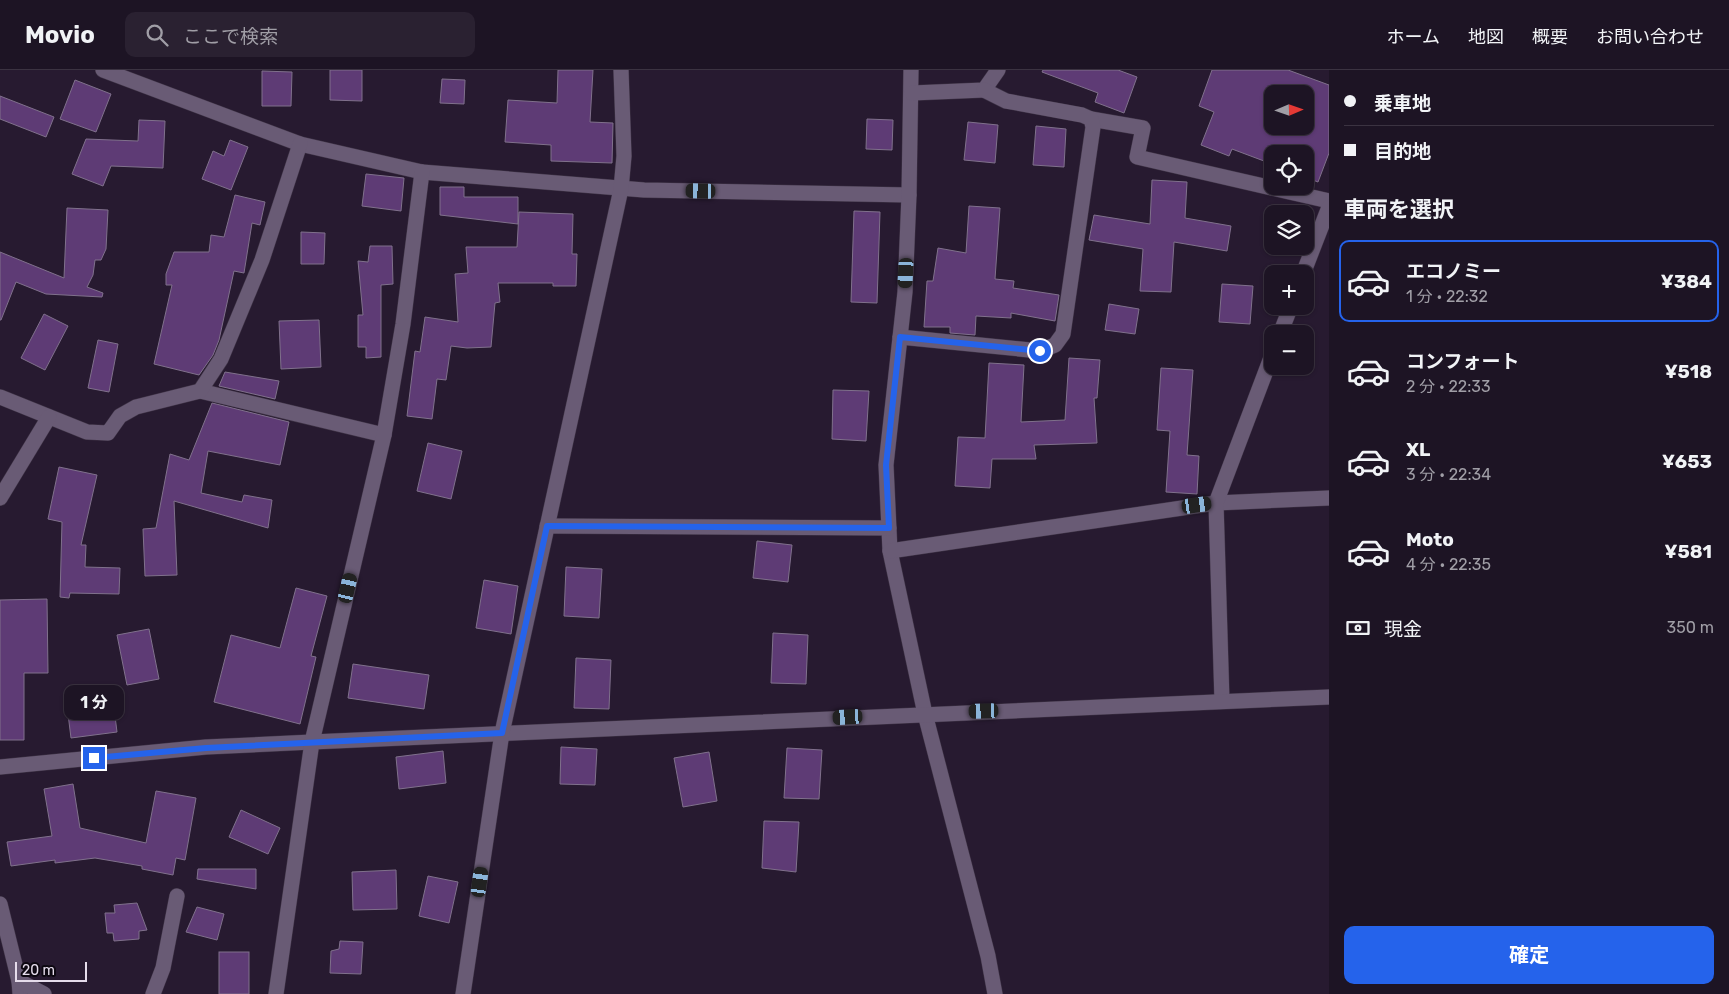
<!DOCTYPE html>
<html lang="ja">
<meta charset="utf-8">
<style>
:root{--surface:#1d1424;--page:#2a2131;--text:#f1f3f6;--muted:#a09ea6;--line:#3b3341;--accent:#2563eb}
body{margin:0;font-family:Rubik,"Noto Sans JP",sans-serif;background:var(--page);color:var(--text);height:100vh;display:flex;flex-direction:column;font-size:19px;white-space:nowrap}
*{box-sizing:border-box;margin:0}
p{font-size:16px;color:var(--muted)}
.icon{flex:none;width:28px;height:28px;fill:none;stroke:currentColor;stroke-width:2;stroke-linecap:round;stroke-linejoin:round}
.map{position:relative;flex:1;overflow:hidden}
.details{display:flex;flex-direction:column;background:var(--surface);width:400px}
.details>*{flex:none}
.guide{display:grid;align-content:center;height:110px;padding:0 15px;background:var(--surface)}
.needle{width:32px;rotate:88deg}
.buttons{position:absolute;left:1264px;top:15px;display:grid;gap:10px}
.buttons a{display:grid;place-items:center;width:50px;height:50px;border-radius:10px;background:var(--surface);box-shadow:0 1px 4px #0004,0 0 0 1px var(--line);font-size:25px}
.scale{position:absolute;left:15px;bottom:12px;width:72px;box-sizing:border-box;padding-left:5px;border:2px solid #e5dceb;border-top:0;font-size:14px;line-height:18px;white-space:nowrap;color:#e5dceb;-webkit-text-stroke:4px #0d0811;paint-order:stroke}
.end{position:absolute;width:22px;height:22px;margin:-11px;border:6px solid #2563eb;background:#fff;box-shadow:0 0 0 2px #fff}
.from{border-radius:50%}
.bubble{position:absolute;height:35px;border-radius:10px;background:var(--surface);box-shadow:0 1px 4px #0004,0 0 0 1px var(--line);font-size:16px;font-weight:700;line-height:35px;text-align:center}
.car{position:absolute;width:15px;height:30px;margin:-15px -8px;border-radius:6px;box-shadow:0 0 4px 1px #0007;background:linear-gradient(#222 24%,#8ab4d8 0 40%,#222 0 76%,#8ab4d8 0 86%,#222 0)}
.guide b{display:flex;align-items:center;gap:18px;height:48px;font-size:19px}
.guide b+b{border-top:1px solid var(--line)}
.guide i{width:12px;height:12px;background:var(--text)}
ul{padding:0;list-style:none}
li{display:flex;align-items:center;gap:15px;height:82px;margin:0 10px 8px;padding:0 5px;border:2px solid transparent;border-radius:10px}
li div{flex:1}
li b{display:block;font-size:19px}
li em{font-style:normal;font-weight:700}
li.selected{border-color:var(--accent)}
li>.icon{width:45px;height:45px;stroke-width:1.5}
h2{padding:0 15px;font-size:22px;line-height:60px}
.pay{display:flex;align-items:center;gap:12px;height:55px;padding:0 15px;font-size:19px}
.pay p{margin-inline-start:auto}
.button{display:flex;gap:10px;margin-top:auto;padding:10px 15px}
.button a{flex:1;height:58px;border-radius:10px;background:var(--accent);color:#fff;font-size:20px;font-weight:700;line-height:58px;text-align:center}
header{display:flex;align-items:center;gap:30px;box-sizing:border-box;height:70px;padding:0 25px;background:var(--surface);border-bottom:1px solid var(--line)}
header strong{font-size:24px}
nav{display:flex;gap:28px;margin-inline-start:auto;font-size:18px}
.search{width:350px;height:45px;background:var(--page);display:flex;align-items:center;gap:12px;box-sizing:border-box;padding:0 18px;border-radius:10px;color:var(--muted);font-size:19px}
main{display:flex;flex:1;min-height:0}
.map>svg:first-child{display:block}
.building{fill:#5e3b75;stroke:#80718c;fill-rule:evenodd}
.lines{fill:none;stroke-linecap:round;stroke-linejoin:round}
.minor-casing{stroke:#3f3446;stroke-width:16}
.minor{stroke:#695b75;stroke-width:15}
.route{stroke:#2563eb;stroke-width:6}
</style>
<header>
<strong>Movio</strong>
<div class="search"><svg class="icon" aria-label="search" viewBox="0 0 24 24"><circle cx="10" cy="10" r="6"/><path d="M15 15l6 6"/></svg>ここで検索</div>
<nav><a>ホーム</a><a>地図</a><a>概要</a><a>お問い合わせ</a></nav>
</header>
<main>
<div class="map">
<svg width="1329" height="924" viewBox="0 0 1329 924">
<rect width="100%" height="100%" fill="#271a30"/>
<g class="building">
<polygon points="330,0 362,0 362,31 330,30"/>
<polygon points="558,0 593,0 590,52 613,53 612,93 551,91 551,75 505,72 508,30 557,33"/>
<polygon points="1043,0 1118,0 1137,7 1124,43 1095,32 1098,23 1042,2"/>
<path d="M1212,0H1288L1329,15V83L1318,112L1305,107V84H1272V94L1232,79L1229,86L1201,75L1214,42L1199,36ZM1272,24H1305V56H1272Z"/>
<polygon points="262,1 292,2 291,36 262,36"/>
<polygon points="442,9 465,10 464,34 440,33"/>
<polygon points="75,10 111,24 96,62 60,49"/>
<polygon points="0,26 54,47 46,67 0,49"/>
<polygon points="867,49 893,50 892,80 866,79"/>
<polygon points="139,50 165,51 163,98 111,96 103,116 72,104 86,69 138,71"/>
<polygon points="968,52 998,55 995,93 964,90"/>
<polygon points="1036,56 1066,59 1064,97 1033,95"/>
<polygon points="230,70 248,77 231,120 202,109 213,81 224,86"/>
<polygon points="366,104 404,108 401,141 362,136"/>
<polygon points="1152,110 1187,112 1185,148 1231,156 1227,181 1174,172 1171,222 1140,221 1143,179 1089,170 1094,145 1150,154"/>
<polygon points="440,117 464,117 464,127 518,127 518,154 440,145"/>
<polygon points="235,125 265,132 260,155 252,153 244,203 234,201 219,270 213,285 199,305 154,294 172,215 166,215 166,204 174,182 209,182 211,165 224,167"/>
<polygon points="969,136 1000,138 995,209 1014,211 1013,218 1059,225 1055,251 1011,243 1011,248 976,246 975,265 950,263 950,257 924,257 927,211 933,211 938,178 966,183"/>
<polygon points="67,138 108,140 106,179 101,190 95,190 93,205 87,217 103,223 102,227 46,224 16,212 1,250 0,250 0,182 64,208"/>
<polygon points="854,141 880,142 877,233 851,232"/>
<polygon points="519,142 573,144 572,184 577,184 576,216 553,216 553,213 498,213 500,232 495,233 491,277 467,278 451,276 446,310 437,309 432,349 407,346 415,281 420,282 425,247 458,252 455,204 468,203 466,177 517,177"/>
<polygon points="301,162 325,163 324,194 301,194"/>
<polygon points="370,176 392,176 393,214 381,215 381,287 366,288 366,277 358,277 358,245 363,245 358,191 368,192"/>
<polygon points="1222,214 1253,216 1250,254 1219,252"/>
<polygon points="1109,234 1139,239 1135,264 1105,260"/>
<polygon points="44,244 68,256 45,300 21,288"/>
<polygon points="319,250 321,297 281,299 279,251"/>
<polygon points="98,270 118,274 109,322 88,318"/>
<polygon points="1069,288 1100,290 1097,328 1094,328 1097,373 1034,375 1036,389 992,389 990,418 955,416 958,367 985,368 989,293 1024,295 1021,352 1065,350"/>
<polygon points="1161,298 1193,300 1187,385 1199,386 1197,424 1166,422 1170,361 1157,360"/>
<polygon points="225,302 279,311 275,329 219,316"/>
<polygon points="833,320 869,321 866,371 832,369"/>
<polygon points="212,333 289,352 280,395 208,381 201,423 242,432 244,425 272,430 268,458 174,431 177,505 145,506 143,459 156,458 170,384 189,390"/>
<polygon points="428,373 462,381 451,429 417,421"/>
<polygon points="59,397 97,405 81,475 86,475 85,497 120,498 119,524 70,523 69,528 60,527 62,452 48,449"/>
<polygon points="757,471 792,475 788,512 753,508"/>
<polygon points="566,497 602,499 599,548 564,546"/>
<polygon points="484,510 518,516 511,564 476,558"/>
<polygon points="296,518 327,526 311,586 316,587 300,654 214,632 231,565 280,578"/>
<polygon points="47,529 48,603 24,603 24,670 0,670 0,530"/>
<polygon points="149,559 159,609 127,615 117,565"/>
<polygon points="773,563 808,565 806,614 771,613"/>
<polygon points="576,588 611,590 609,639 574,638"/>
<polygon points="353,594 429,605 424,639 348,628"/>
<polygon points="114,638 117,662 71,668 68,644"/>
<polygon points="561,677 597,679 595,715 560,714"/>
<polygon points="787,678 822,680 819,729 784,728"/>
<polygon points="443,681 446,713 399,719 396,687"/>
<polygon points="709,682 717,731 683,737 674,688"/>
<polygon points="73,714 80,758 146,773 156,721 196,728 185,790 176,788 173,805 142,799 142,796 95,788 55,793 55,790 11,796 7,772 52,766 44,719"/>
<polygon points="241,740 280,758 268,784 229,767"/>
<polygon points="764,751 799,752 796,802 762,798"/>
<polygon points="198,799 256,799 256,819 197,809"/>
<polygon points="396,800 397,839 353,840 352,802"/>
<polygon points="428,806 458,812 449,853 419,846"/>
<polygon points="137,833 147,860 139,861 139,869 114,871 113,863 107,863 105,843 115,843 114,835"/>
<polygon points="197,837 224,844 217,870 186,862"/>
<polygon points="340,871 363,872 361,904 330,903 331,881 339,879"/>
<rect x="219" y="882" width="30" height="42"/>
</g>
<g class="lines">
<g class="minor-casing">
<g id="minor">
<polyline points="103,0 300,74 422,102 644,120 909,125"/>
<polyline points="911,0 909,125 905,222 886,395 890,481 925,644 988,886 995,924"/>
<polyline points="912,23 984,20 998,0"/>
<polyline points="1091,49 1143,58 1137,87 1329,131"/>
<polyline points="1303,204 1329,137"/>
<polyline points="1280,264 1291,236"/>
<polyline points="900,267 1040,281 1055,275 1063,264 1093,57 1091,49 1082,45 1006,31 984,20"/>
<polyline points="200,321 384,365"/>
<polyline points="0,327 87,362 108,363 120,346 136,337 200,321 221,289 262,190 300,74"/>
<polyline points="0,428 49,347"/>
<polyline points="547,456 889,458"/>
<polyline points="890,481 1216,433 1329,428"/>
<polyline points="1222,631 1216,433 1272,285"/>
<polyline points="0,697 206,677 312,672 1329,627"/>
<polyline points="0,834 19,911 20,924"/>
<polyline points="19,911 44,924"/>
<polyline points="153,924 163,898 177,826"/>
<polyline points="276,924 312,672 384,365 403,254 422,102"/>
<polyline points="463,924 502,663 621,119 624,86 621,0"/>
</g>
</g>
<use href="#minor" class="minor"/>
</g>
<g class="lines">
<polyline class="route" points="94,688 206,678 502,663 547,456 889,458 886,395 900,267 1040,281"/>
</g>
</svg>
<div class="buttons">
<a><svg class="needle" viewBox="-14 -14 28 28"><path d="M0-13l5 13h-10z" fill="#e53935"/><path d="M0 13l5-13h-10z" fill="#a09ea6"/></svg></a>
<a><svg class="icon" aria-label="locate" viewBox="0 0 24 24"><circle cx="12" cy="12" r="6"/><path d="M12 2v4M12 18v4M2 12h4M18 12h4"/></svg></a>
<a><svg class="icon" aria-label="layers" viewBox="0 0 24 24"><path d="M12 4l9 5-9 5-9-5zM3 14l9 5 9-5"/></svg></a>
<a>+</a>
<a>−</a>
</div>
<div class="scale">20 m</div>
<i class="end from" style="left:1040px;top:281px"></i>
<i class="end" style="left:94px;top:688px"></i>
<div class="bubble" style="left:64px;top:615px;width:60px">1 分</div>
<i class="car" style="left:701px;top:121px;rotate:271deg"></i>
<i class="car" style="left:906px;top:203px;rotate:183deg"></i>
<i class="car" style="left:1197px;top:435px;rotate:82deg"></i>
<i class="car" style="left:348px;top:518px;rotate:13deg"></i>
<i class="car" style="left:984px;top:641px;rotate:268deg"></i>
<i class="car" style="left:848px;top:647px;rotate:267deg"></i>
<i class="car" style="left:480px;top:812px;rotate:8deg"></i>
</div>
<section class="details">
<div class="guide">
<b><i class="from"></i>乗車地</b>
<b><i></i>目的地</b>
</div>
<h2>車両を選択</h2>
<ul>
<li class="selected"><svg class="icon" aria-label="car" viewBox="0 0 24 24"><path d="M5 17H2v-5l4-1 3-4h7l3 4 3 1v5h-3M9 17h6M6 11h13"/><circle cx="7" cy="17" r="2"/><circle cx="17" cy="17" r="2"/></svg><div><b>エコノミー</b><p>1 分 · 22:32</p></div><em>¥384</em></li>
<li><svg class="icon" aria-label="car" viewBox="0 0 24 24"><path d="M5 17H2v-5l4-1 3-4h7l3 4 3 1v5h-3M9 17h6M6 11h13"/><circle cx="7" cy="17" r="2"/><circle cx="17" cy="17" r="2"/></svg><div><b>コンフォート</b><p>2 分 · 22:33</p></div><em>¥518</em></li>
<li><svg class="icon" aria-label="car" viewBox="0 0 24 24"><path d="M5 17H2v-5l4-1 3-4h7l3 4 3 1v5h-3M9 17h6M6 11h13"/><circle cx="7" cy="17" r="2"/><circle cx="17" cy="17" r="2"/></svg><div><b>XL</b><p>3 分 · 22:34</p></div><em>¥653</em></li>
<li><svg class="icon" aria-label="car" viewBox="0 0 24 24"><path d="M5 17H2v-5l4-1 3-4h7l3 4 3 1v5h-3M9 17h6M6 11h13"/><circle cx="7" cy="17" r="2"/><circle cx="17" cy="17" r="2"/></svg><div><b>Moto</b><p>4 分 · 22:35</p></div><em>¥581</em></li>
</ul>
<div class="pay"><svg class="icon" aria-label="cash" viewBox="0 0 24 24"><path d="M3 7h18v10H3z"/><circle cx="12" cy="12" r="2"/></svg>現金<p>350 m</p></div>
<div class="button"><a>確定</a></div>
</section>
</main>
